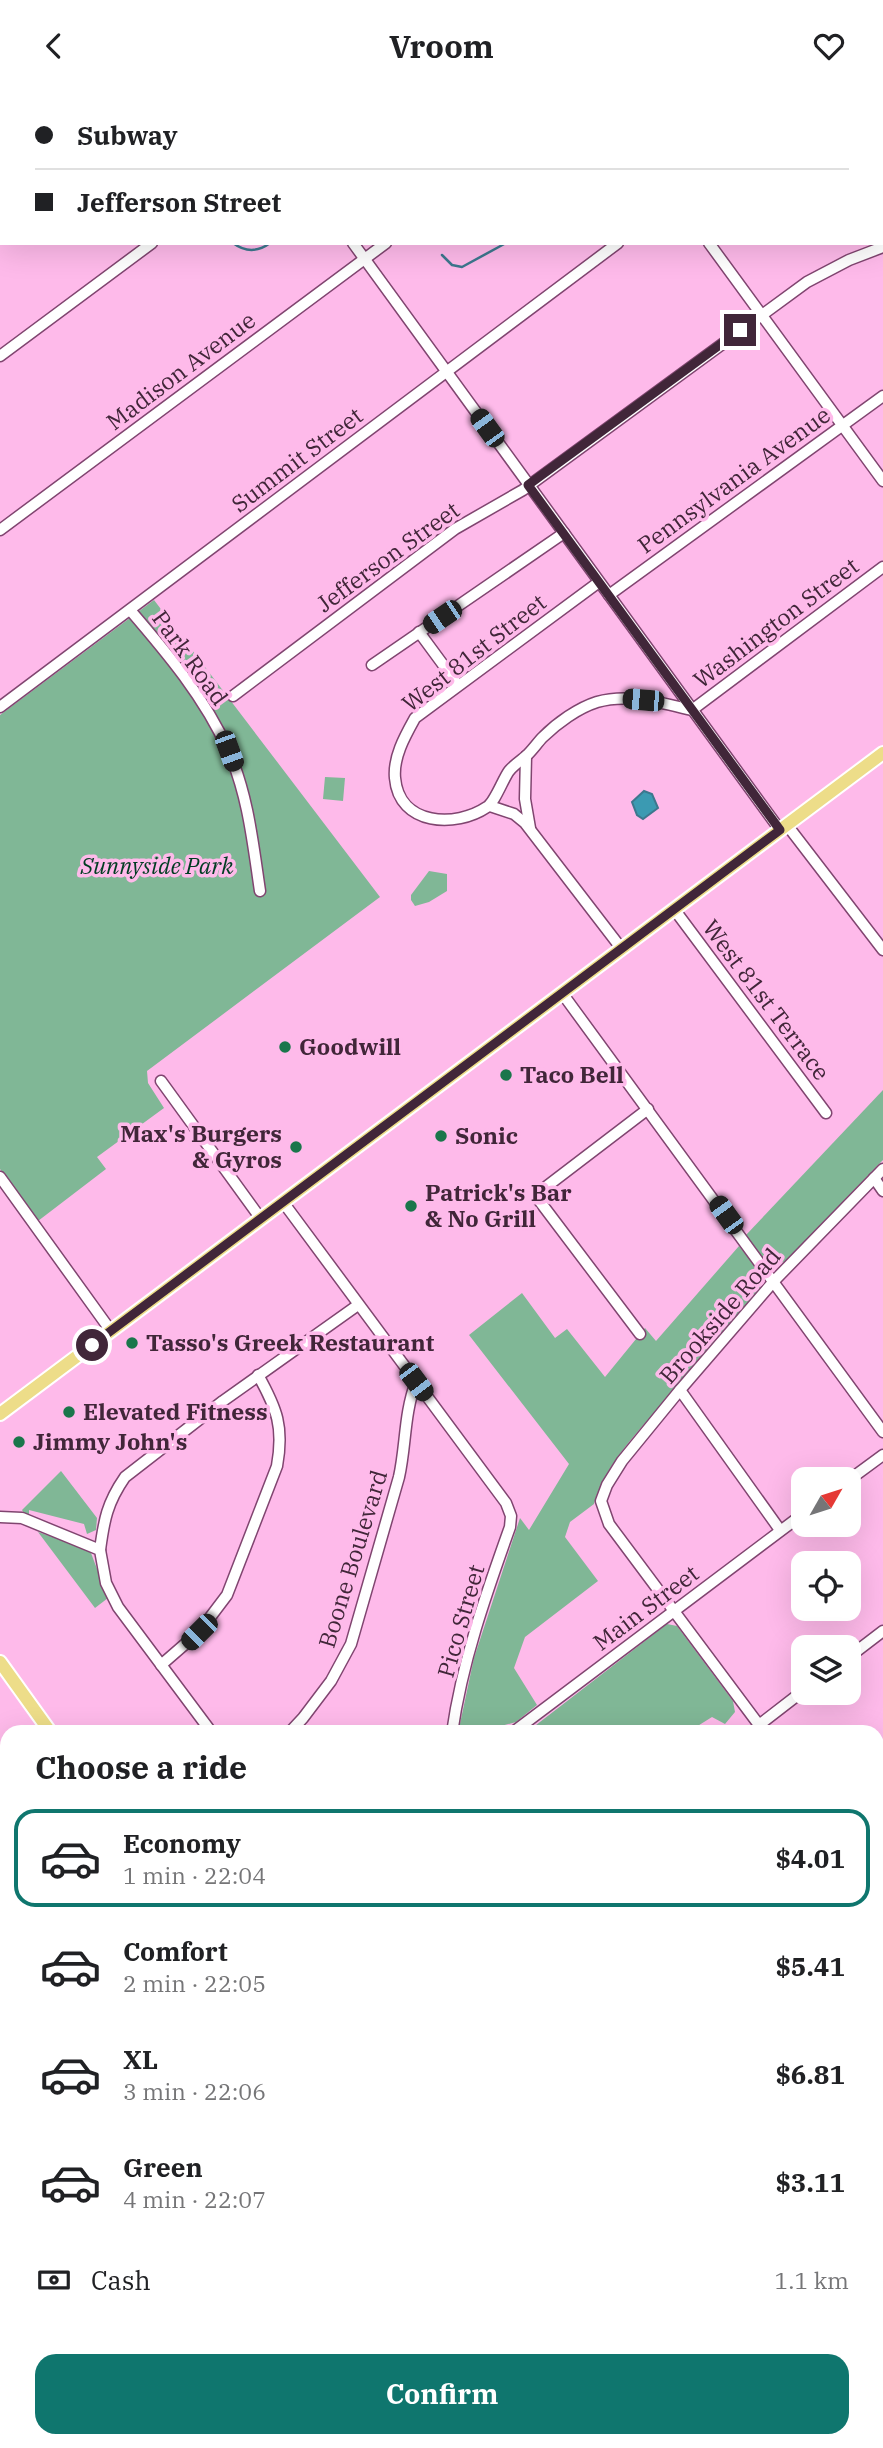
<!DOCTYPE html>
<meta charset="utf-8">
<style>
:root{--surface:#fff;--page:#f2f2f2;--text:#202124;--muted:#757577;--line:#e0e0e0;--accent:#0f766e}
body{margin:0;font-family:"IBM Plex Serif",serif;background:var(--page);color:var(--text);height:100vh;display:flex;flex-direction:column;font-size:26px;white-space:nowrap}
*{box-sizing:border-box;margin:0}
p{font-size:23px;color:var(--muted)}
.icon{flex:none;width:38px;height:38px;fill:none;stroke:currentColor;stroke-width:2;stroke-linecap:round;stroke-linejoin:round}
.map{position:relative;flex:1;overflow:hidden}
.side{position:absolute;left:0px;top:1634px;width:884px;height:723px;display:flex;flex-direction:column;background:var(--surface);border-radius:21px 21px 0 0;box-shadow:0 7px 28px #0002}
.side>*{flex:none}
.banner{position:absolute;left:0px;top:0px;width:884px;height:154px;box-shadow:0 7px 28px #0002;display:grid;align-content:center;height:154px;padding:0 35px;background:var(--surface)}
.needle{width:46px;rotate:51deg}
.fabs{position:absolute;left:791px;top:1376px;display:grid;gap:14px}
.fabs a{display:grid;place-items:center;width:70px;height:70px;border-radius:14px;background:var(--surface);box-shadow:0 7px 28px #0002;font-size:35px}
.end{position:absolute;width:32px;height:32px;margin:-16px;border:9px solid #412639;background:#fff;box-shadow:0 0 0 4px #fff}
.from{border-radius:50%}
.car{position:absolute;width:21px;height:42px;margin:-21px -10px;border-radius:9px;box-shadow:0 0 5px 2px #0007;background:linear-gradient(#222 24%,#8ab4d8 0 40%,#222 0 76%,#8ab4d8 0 86%,#222 0)}
.banner b{display:flex;align-items:center;gap:24px;height:66px;font-size:26px}
.banner b+b{border-top:2px solid var(--line)}
.banner i{width:18px;height:18px;background:var(--text)}
ul{padding:0;list-style:none}
li{display:flex;align-items:center;gap:21px;height:98px;margin:0 14px 10px;padding:0 21px;border:4px solid transparent;border-radius:21px}
li div{flex:1}
li b{display:block;font-size:26px}
li em{font-style:normal;font-weight:800}
li.selected{border-color:var(--accent)}
li>.icon{width:63px;height:63px;stroke-width:1.5}
h2{padding:0 35px;font-size:32px;line-height:84px}
.pay{display:flex;align-items:center;gap:18px;height:77px;padding:0 35px;font-size:26px}
.pay p{margin-inline-start:auto}
.primary-button{display:flex;gap:14px;margin-top:auto;padding:14px 35px}
.primary-button a{flex:1;height:80px;border-radius:21px;background:var(--accent);color:#fff;font-size:28px;font-weight:800;line-height:80px;text-align:center}
header{display:flex;justify-content:space-between;align-items:center;height:91px;padding:0 35px;background:var(--surface);font-size:32px;font-weight:800}
.map>svg:first-child{display:block}
.green{fill:#80b796}
.water{fill:#3b9ab2;stroke:#3d778e;stroke-width:2}
.lines{fill:none;stroke-linecap:round;stroke-linejoin:round}
.stream{stroke:#3d778e;stroke-width:2.5}
.minor-casing{stroke:#804570;stroke-width:13}
.major-casing{stroke:#fff;stroke-width:16}
.minor{stroke:#fff;stroke-width:10}
.major{stroke:#eddd89;stroke-width:12}
.route{stroke:#412639;stroke-width:9}
.poi-dot{fill:#1a764b;stroke:#febaea;stroke-width:2.5}
.labels{text-anchor:middle;stroke-width:7;stroke-linejoin:round;paint-order:stroke}
.street-label{font-size:23px;fill:#412639;stroke:#febaea}
.park-label{font-size:23px;font-style:italic;fill:#003d22;stroke:#febaea}
.poi-label{font-size:23px;font-weight:bold;fill:#412639;stroke:#febaea;text-anchor:start}
</style>
<header><svg class="icon" aria-label="back" viewBox="0 0 24 24"><path d="M15 5l-7 7 7 7"/></svg>Vroom<svg class="icon" aria-label="heart" viewBox="0 0 24 24"><path d="M12 20l-8-8c-3-5 5-10 8-4 3-6 11-1 8 4z"/></svg></header>
<div class="map">
<svg width="883" height="2357" viewBox="0 0 883 2357">
<rect width="100%" height="100%" fill="#febaea"/>
<g class="green">
<polygon points="154,509 380,806 147,980 148,992 164,1017 97,1066 106,1078 38,1130 0,1078 0,624"/>
<polygon points="325,686 345,687 343,710 323,708"/>
<polygon points="429,780 447,783 447,800 429,811 415,815 411,809 411,804"/>
<polygon points="883,999 883,1069 786,1170 770,1176 746,1144"/>
<path d="M739,1155C749,1168 766,1183 759,1200C725,1238 692,1276 660,1315C635,1344 604,1376 594,1413L570,1431L565,1446L598,1490L525,1546L514,1577L537,1614L516,1631L501,1635L493,1641L458,1642L474,1567L520,1427L529,1439L569,1373L469,1244L522,1202L555,1247L567,1238L605,1286L645,1237L656,1250Z"/>
<polygon points="61,1380 97,1427 96,1439 87,1443 84,1433 29,1419 29,1426 27,1427 22,1419"/>
<polygon points="38,1441 85,1457 91,1462 108,1507 95,1517"/>
<polygon points="667,1533 677,1535 733,1610 735,1621 725,1633 712,1626 696,1636 694,1642 527,1641"/>
<polygon points="878,1800 883,1807 883,2065 877,2070"/>
<polygon points="447,2350 502,2350 503,2357 448,2357"/>
</g>
<polygon class="water" points="644,700 652,703 658,717 643,728 637,724 632,711"/>
<g class="lines">
<g class="stream">
<polyline points="882,76 883,76"/>
<path d="M233,152C245,161 258,161 270,152"/>
<polyline points="442,164 452,174 462,176 506,152"/>
<polyline points="425,2357 426,2350"/>
</g>
<g class="minor-casing">
<g id="minor">
<polyline points="243,0 244,2"/>
<polyline points="102,2 105,0"/>
<polyline points="354,2 356,0"/>
<polyline points="590,2 592,0"/>
<polyline points="853,2 856,0"/>
<polyline points="0,75 2,74"/>
<polyline points="353,152 780,739"/>
<polyline points="709,152 883,390"/>
<polyline points="0,265 152,152"/>
<polyline points="0,439 386,152"/>
<path d="M599,491L415,627C405,645 393,666 395,687C399,735 456,737 487,716C495,711 503,688 509,680C514,674 520,670 525,666C532,660 537,652 543,646C557,632 578,617 597,611C628,602 662,612 692,619L883,476"/>
<polyline points="609,504 883,305"/>
<path d="M130,519C167,562 205,607 228,659C248,703 253,753 260,800"/>
<polyline points="419,541 458,594"/>
<polyline points="372,574 564,442"/>
<polyline points="233,605 455,438 523,399 807,191 849,169 883,156"/>
<polyline points="0,616 618,152"/>
<polyline points="526,665 525,708 530,737"/>
<polyline points="490,715 514,723 525,732 621,857"/>
<polyline points="787,734 883,859"/>
<polyline points="674,818 826,1022"/>
<polyline points="562,902 883,1341"/>
<polyline points="161,990 261,1128"/>
<polyline points="0,1086 111,1240"/>
<polyline points="874,1087 883,1100"/>
<path d="M283,1111L506,1412L511,1425L510,1436C486,1503 462,1571 452,1642"/>
<polyline points="640,1243 538,1108 538,1102 648,1018"/>
<polyline points="680,1299 780,1439"/>
<polyline points="849,1389 883,1364"/>
<polyline points="0,1426 22,1427 100,1459 106,1492 118,1516 212,1642"/>
<path d="M100,1459C104,1429 107,1412 125,1386L223,1310L358,1214"/>
<polyline points="849,1566 883,1540"/>
<path d="M161,1574L199,1541L227,1504L277,1375C284,1336 277,1318 258,1284"/>
<polyline points="759,1634 803,1600"/>
<path d="M289,1642L303,1627L331,1590L351,1553L399,1386C406,1355 404,1322 416,1291"/>
<polyline points="512,1642 803,1423"/>
<polyline points="765,1642 609,1433 601,1410 607,1394 622,1370 680,1299 774,1190 883,1078"/>
<polyline points="877,1717 883,1712"/>
<polyline points="0,1791 7,1801"/>
<polyline points="0,2017 7,2024"/>
<polyline points="877,2077 883,2072"/>
<polyline points="877,2247 883,2242"/>
<polyline points="0,2338 7,2339"/>
<polyline points="81,2350 120,2357"/>
<polyline points="53,2357 56,2350"/>
<polyline points="332,2357 337,2350"/>
<polyline points="731,2357 740,2350"/>
</g>
</g>
<g class="major-casing">
<g id="major">
<polyline points="0,1323 883,662"/>
<polyline points="0,1571 51,1642"/>
<polyline points="569,2350 574,2357"/>
</g>
</g>
<use href="#minor" class="minor"/>
<use href="#major" class="major"/>
</g>
<g class="lines">
<polyline class="route" points="92,1254 780,739 528,394 740,239"/>
</g>
<g class="poi-dot">
<circle cx="285" cy="956" r="7"/>
<circle cx="506" cy="984" r="7"/>
<circle cx="441" cy="1045" r="7"/>
<circle cx="296" cy="1056" r="7"/>
<circle cx="411" cy="1115" r="7"/>
<circle cx="132" cy="1252" r="7"/>
<circle cx="69" cy="1321" r="7"/>
<circle cx="19" cy="1351" r="7"/>
</g>
<g class="labels">
<g class="street-label">
<text transform="translate(181 280) rotate(-37)" y="8">Madison Avenue</text>
<text transform="translate(297 369) rotate(-37)" y="8">Summit Street</text>
<text transform="translate(734 389) rotate(-36)" y="8">Pennsylvania Avenue</text>
<text transform="translate(388 466) rotate(-36)" y="8">Jefferson Street</text>
<text transform="translate(776 532) rotate(-37)" y="8">Washington Street</text>
<text transform="translate(474 562) rotate(-38)" y="8">West 81st Street</text>
<text transform="translate(190 567) rotate(54)" y="8">Park Road</text>
<text transform="translate(766 909) rotate(53)" y="8">West 81st Terrace</text>
<text transform="translate(720 1225) rotate(-49)" y="8">Brookside Road</text>
<text transform="translate(353 1468) rotate(-73)" y="8">Boone Boulevard</text>
<text transform="translate(646 1517) rotate(-37)" y="8">Main Street</text>
<text transform="translate(461 1530) rotate(-74)" y="8">Pico Street</text>
</g>
<g class="park-label">
<text x="157" y="783">Sunnyside Park</text>
</g>
<g class="poi-label">
<text x="299" y="964">Goodwill</text>
<text x="520" y="992">Taco Bell</text>
<text x="282" y="1051" text-anchor="end">Max's Burgers<tspan x="282" dy="26">&amp; Gyros</tspan></text>
<text x="455" y="1053">Sonic</text>
<text x="425" y="1110">Patrick's Bar<tspan x="425" dy="26">&amp; No Grill</tspan></text>
<text x="146" y="1260">Tasso's Greek Restaurant</text>
<text x="83" y="1329">Elevated Fitness</text>
<text x="33" y="1359">Jimmy John's</text>
</g>
</g>
</svg>
<div class="fabs">
<a><svg class="needle" viewBox="-14 -14 28 28"><path d="M0-13l5 13h-10z" fill="#e53935"/><path d="M0 13l5-13h-10z" fill="#757577"/></svg></a>
<a><svg class="icon" aria-label="locate" viewBox="0 0 24 24"><circle cx="12" cy="12" r="6"/><path d="M12 2v4M12 18v4M2 12h4M18 12h4"/></svg></a>
<a><svg class="icon" aria-label="layers" viewBox="0 0 24 24"><path d="M12 4l9 5-9 5-9-5zM3 14l9 5 9-5"/></svg></a>
</div>
<i class="end from" style="left:92px;top:1254px"></i>
<i class="end" style="left:740px;top:239px"></i>
<i class="car" style="left:487px;top:337px;rotate:324deg"></i>
<i class="car" style="left:442px;top:526px;rotate:236deg"></i>
<i class="car" style="left:643px;top:609px;rotate:275deg"></i>
<i class="car" style="left:229px;top:660px;rotate:160deg"></i>
<i class="car" style="left:726px;top:1124px;rotate:324deg"></i>
<i class="car" style="left:416px;top:1291px;rotate:143deg"></i>
<i class="car" style="left:199px;top:1541px;rotate:225deg"></i>
<div class="banner">
<b><i class="from"></i>Subway</b>
<b><i></i>Jefferson Street</b>
</div>
<section class="side">
<h2>Choose a ride</h2>
<ul>
<li class="selected"><svg class="icon" aria-label="car" viewBox="0 0 24 24"><path d="M5 17H2v-5l4-1 3-4h7l3 4 3 1v5h-3M9 17h6M6 11h13"/><circle cx="7" cy="17" r="2"/><circle cx="17" cy="17" r="2"/></svg><div><b>Economy</b><p>1 min · 22:04</p></div><em>$4.01</em></li>
<li><svg class="icon" aria-label="car" viewBox="0 0 24 24"><path d="M5 17H2v-5l4-1 3-4h7l3 4 3 1v5h-3M9 17h6M6 11h13"/><circle cx="7" cy="17" r="2"/><circle cx="17" cy="17" r="2"/></svg><div><b>Comfort</b><p>2 min · 22:05</p></div><em>$5.41</em></li>
<li><svg class="icon" aria-label="car" viewBox="0 0 24 24"><path d="M5 17H2v-5l4-1 3-4h7l3 4 3 1v5h-3M9 17h6M6 11h13"/><circle cx="7" cy="17" r="2"/><circle cx="17" cy="17" r="2"/></svg><div><b>XL</b><p>3 min · 22:06</p></div><em>$6.81</em></li>
<li><svg class="icon" aria-label="car" viewBox="0 0 24 24"><path d="M5 17H2v-5l4-1 3-4h7l3 4 3 1v5h-3M9 17h6M6 11h13"/><circle cx="7" cy="17" r="2"/><circle cx="17" cy="17" r="2"/></svg><div><b>Green</b><p>4 min · 22:07</p></div><em>$3.11</em></li>
</ul>
<div class="pay"><svg class="icon" aria-label="cash" viewBox="0 0 24 24"><path d="M3 7h18v10H3z"/><circle cx="12" cy="12" r="2"/></svg>Cash<p>1.1 km</p></div>
<div class="primary-button"><a>Confirm</a></div>
</section>
</div>
